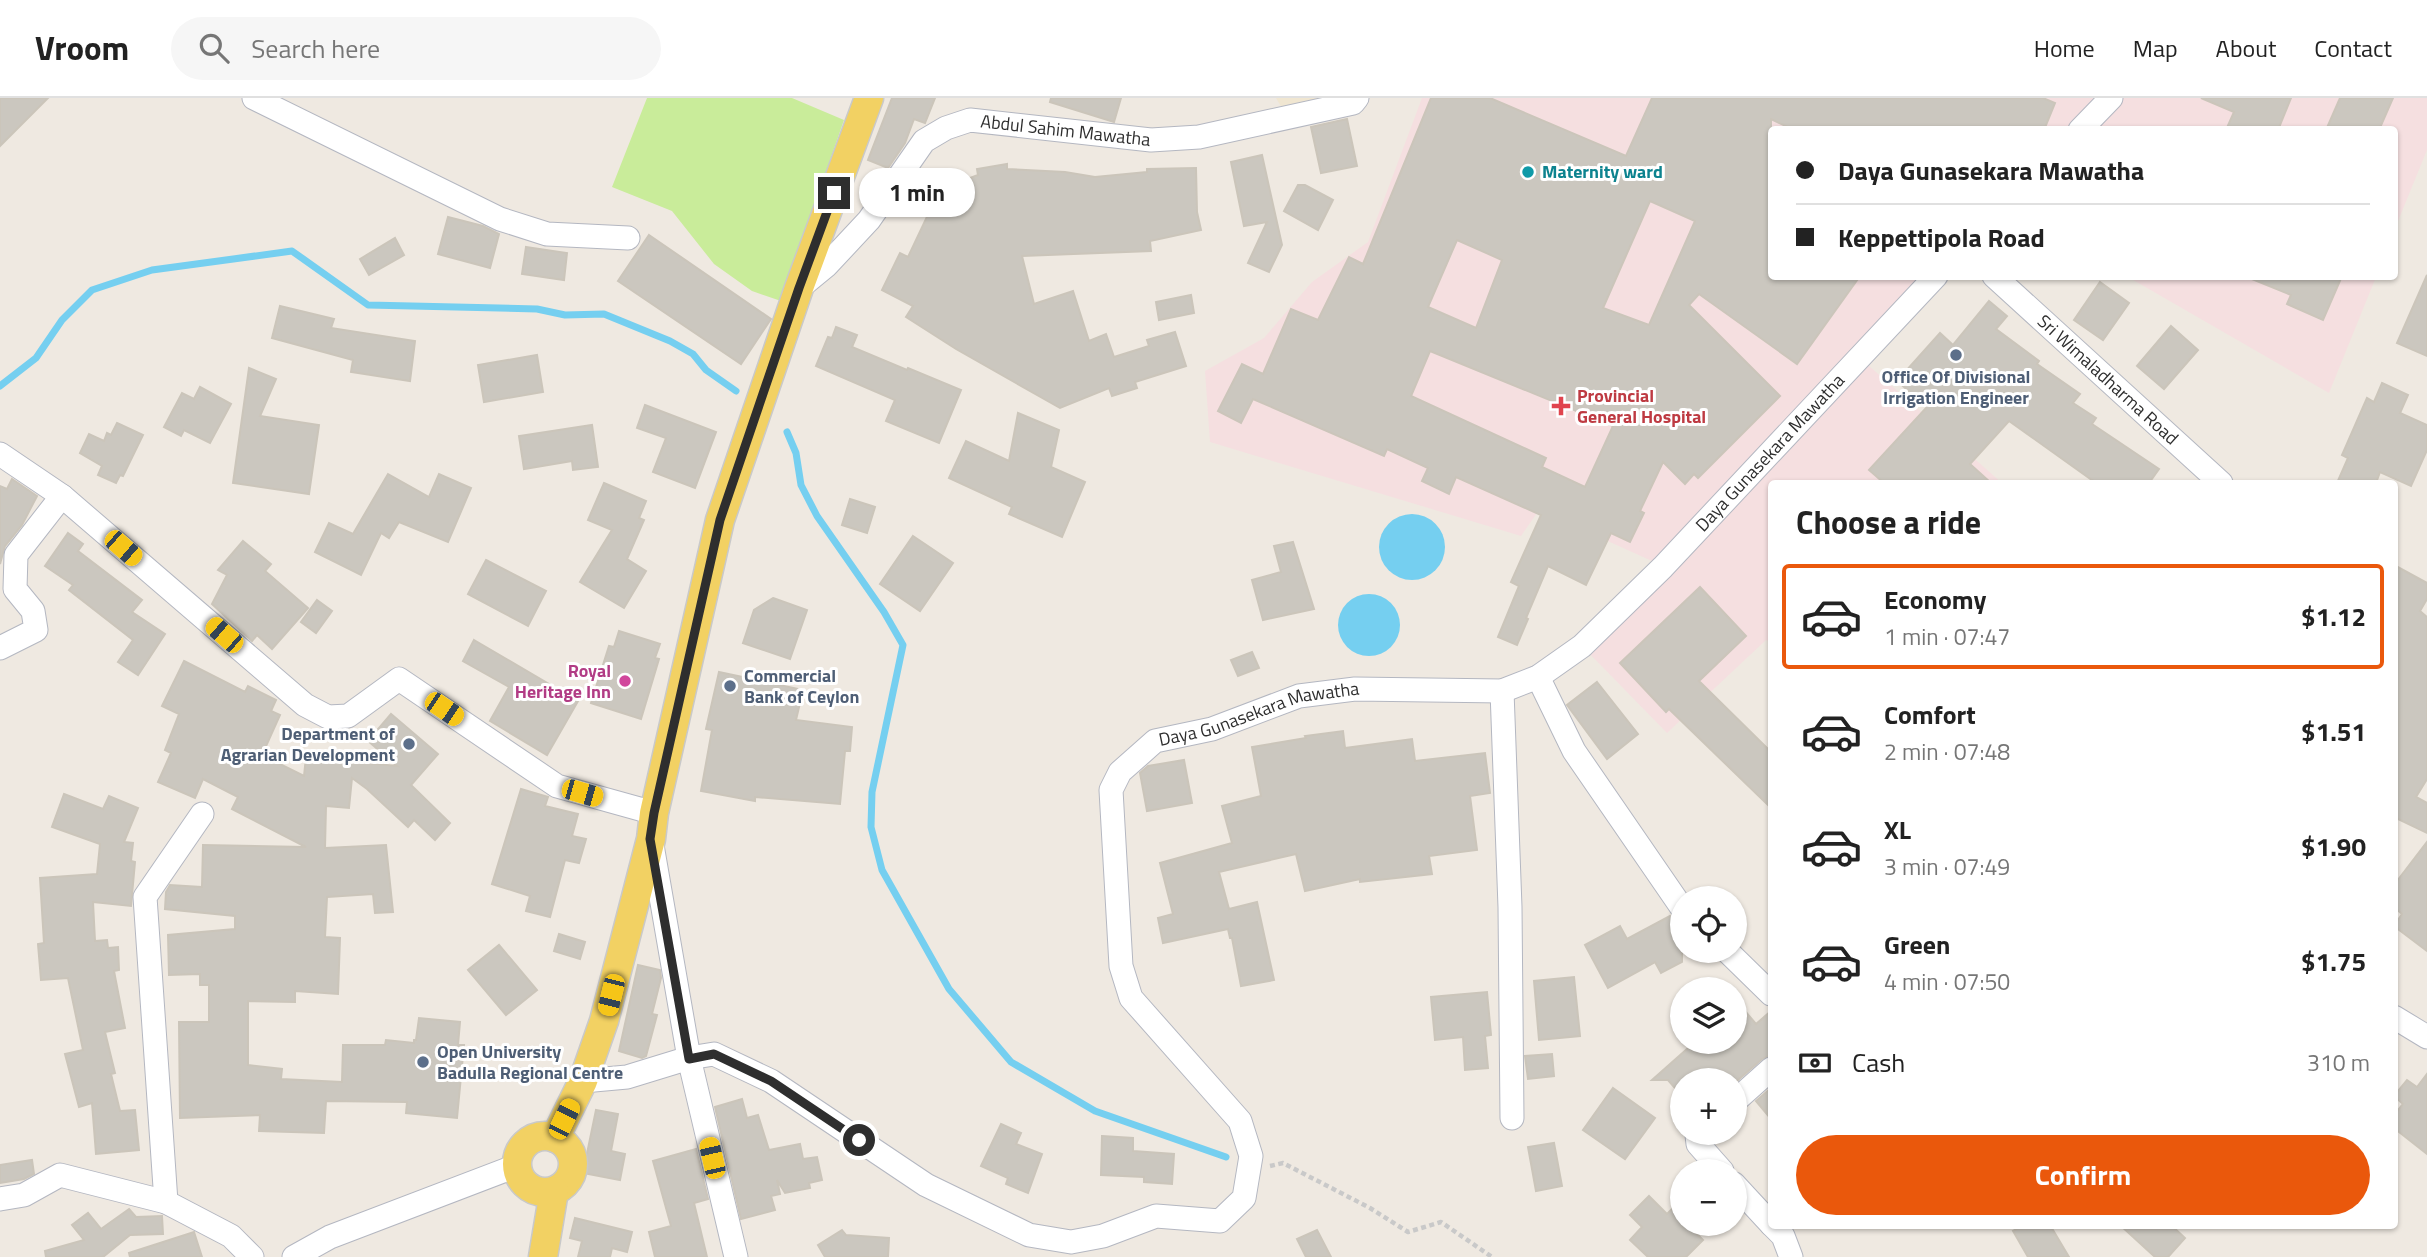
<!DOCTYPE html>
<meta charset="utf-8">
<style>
:root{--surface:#fff;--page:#f6f6f6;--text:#222;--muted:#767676;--line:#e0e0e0;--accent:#ea580c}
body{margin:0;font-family:"Titillium Web",sans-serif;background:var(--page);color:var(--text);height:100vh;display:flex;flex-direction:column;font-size:26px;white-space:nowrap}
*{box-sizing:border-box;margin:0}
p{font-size:23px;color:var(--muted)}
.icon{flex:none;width:38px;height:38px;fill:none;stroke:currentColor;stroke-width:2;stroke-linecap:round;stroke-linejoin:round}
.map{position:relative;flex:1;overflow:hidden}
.details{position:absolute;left:1768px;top:382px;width:630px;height:749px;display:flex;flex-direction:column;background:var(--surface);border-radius:7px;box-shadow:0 2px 5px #0004}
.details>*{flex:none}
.guide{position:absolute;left:1768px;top:28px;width:630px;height:154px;border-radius:7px;box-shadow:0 2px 5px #0004;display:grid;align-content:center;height:154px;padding:0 28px;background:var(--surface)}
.tools{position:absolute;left:1670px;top:788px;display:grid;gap:14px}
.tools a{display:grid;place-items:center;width:77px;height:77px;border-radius:50%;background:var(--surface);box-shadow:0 2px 5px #0004;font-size:35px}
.end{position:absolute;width:32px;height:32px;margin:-16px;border:9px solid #2e2e2e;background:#fff;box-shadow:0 0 0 4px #fff}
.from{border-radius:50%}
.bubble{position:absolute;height:49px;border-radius:24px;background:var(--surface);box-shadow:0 2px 5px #0004;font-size:23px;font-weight:700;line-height:49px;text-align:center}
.car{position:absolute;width:21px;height:42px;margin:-21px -10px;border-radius:9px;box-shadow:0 0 5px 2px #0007;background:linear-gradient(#f5c518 24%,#345 0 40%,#f5c518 0 76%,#345 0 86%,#f5c518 0)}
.guide b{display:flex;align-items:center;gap:24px;height:66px;font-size:26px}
.guide b+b{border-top:2px solid var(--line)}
.guide i{width:18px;height:18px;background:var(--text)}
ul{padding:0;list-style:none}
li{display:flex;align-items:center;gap:21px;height:105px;margin:0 14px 10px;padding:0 14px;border:4px solid transparent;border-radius:7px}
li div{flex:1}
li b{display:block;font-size:26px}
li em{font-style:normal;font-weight:700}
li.current{border-color:var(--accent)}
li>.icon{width:63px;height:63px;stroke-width:1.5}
h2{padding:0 28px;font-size:32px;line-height:84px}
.pay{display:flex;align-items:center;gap:18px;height:77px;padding:0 28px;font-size:26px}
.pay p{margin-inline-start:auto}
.cta{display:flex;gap:14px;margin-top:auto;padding:14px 28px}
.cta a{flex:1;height:80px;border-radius:42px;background:var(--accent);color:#fff;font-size:28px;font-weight:700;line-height:80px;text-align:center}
header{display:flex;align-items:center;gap:42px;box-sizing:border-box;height:98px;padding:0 35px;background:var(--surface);border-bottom:2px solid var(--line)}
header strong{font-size:33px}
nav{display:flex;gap:38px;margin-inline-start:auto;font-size:24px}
.search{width:490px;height:63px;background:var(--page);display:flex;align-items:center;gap:18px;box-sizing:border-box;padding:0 24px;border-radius:38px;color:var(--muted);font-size:26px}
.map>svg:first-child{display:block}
.education{fill:#f0e6d1}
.medical{fill:#f5dfe0}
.pitch{fill:#c9ec9a}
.water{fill:#75cff0}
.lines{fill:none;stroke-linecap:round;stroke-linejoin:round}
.stream{stroke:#75cff0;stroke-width:7}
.building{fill:#cbc7bf;stroke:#cbc5ba;stroke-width:2;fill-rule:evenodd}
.minor-casing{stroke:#b4b7c1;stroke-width:25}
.major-casing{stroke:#c9c9c9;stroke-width:31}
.path{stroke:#c9c9c9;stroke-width:4.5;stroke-dasharray:5 3.5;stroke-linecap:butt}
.minor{stroke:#fff;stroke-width:23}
.major{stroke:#f2d163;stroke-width:28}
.route{stroke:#2e2e2e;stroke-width:9}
.culture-dot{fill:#0f9aa8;stroke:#fff;stroke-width:2.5}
.service-dot{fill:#5c6f8a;stroke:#fff;stroke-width:2.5}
.health-dot{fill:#e0444e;stroke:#fff;stroke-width:2.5}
.hotel-dot{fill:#d1479c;stroke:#fff;stroke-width:2.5}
.labels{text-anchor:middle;stroke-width:6;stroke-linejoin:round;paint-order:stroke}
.street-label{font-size:18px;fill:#2e2e2e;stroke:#fff}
.culture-label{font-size:18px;font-weight:bold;fill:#0d838f;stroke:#fff;text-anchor:start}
.service-label{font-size:18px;font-weight:bold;fill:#4e5e75;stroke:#fff;text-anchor:start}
.health-label{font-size:18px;font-weight:bold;fill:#be3a42;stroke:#fff;text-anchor:start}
.hotel-label{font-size:18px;font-weight:bold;fill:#b23c85;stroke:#fff;text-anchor:end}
</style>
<header>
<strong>Vroom</strong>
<div class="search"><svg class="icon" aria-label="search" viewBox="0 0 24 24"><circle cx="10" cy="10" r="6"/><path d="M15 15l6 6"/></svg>Search here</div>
<nav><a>Home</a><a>Map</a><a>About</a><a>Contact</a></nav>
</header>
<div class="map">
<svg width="2427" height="1159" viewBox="0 0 2427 1159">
<rect width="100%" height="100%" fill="#efe9e1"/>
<polygon class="education" points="1276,0 1357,0 1287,18"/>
<g class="medical">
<polygon points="1422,0 2427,0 2427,52 2394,133 2394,32 1771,32 1771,178 1936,179 1860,260 2002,385 1771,385 1771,544 1766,542 1667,635 1582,548 1663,468 1539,412 1521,438 1210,344 1205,273 1264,240 1312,184 1368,144"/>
<polygon points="2128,179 2376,179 2329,295"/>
</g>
<polygon class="pitch" points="647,0 792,0 844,22 781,203 752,193 714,166 672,113 612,89"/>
<g class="water">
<circle cx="1412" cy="449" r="33"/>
<circle cx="1369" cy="527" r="31"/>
</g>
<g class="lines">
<g class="stream">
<polyline points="0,288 36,260 62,222 92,192 152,172 292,153 368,207 537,211 565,217 604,216 670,243 693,256 706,272 736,293"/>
<polyline points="787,334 796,355 801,387 817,418 884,514 903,547 872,694 871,729 882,772 949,891 1011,964 1095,1013 1226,1059"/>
</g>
</g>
<g class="building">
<polygon points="0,0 48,0 0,48"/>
<polygon points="892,0 935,0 925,25 914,21 905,45 888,70 868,62"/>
<polygon points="1051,0 1121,0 1114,24 1050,4"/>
<path d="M1431,0H1490L1626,58L1652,0H2043L2055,5L2044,32H1794L1771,21V178H1860L1797,266L1699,196L1689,207L1780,298L1698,380L1694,376L1685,386L1663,364L1640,413L1644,415L1630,444L1611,435L1586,487L1548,468L1526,520L1528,521L1517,547L1498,539L1519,488L1511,484L1541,417L1456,379L1449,396L1422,383L1428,370L1387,351L1384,358L1253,301L1241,325L1218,313L1242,266L1263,276L1291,211L1318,222L1349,159L1363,166ZM1650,103L1695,123L1649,227L1603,210ZM1457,142L1502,162L1476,230L1428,209ZM1430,253L1613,328L1585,389L1542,369L1546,360L1411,298Z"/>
<polygon points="2201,0 2291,0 2278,32 2226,32 2234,14"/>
<polygon points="2340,0 2393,0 2379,32 2326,32"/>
<polygon points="1347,21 1357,68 1321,75 1311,29"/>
<polygon points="1262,57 1282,147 1269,174 1248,165 1267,124 1244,128 1231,64"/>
<polygon points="1007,66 1007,71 1065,74 1095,79 1147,74 1147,71 1196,70 1197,114 1201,132 1150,143 1151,153 1022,158 1034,206 1073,193 1089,243 1106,236 1114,259 1149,248 1147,242 1175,234 1186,268 1135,284 1137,290 1112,298 1109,290 1060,310 956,251 906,219 913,208 882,192 900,155 908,159 934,104 930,95 978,77 977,71"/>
<polygon points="1298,87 1305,87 1333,102 1318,132 1284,113"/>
<polygon points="448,119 483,128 499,136 490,170 438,156"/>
<polygon points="649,137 771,221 741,266 618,183"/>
<polygon points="395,140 404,157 369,177 360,161"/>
<polygon points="526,149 567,155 564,182 522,176"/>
<polygon points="2427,177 2427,258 2397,245"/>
<polygon points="2342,178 2323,222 2287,206 2291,197 2247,179"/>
<polygon points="2100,184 2129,205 2103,242 2074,222"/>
<polygon points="1191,197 1194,215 1159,222 1156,204"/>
<polygon points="1989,203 2007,218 1996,231 2039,263 2037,266 2080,296 2073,305 2096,320 2092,326 2159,371 2149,385 2096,385 2009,323 1970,366 1991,385 1884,385 1869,372 1927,309 1897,283 1940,235 1953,247"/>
<polygon points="280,208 334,221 331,230 415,243 410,283 351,274 353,262 272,240"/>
<polygon points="2171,228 2198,252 2164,291 2137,268"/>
<polygon points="836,229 857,237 852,249 907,272 908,270 961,292 939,345 886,323 895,302 816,268 828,239 832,240"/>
<polygon points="537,257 543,294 484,304 478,267"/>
<polygon points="249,270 276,281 260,318 319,327 309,396 233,385"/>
<polygon points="2382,285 2408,297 2400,315 2427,327 2427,352 2411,388 2380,374 2376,385 2337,385 2348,360 2342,357 2367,300 2374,304"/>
<polygon points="200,289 231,306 210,345 184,332 181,338 164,329 182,295 194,301"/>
<polygon points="645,307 716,334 695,390 653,374 666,340 637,330"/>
<polygon points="1018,315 1059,332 1051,369 1085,384 1062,439 1009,416 1012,409 949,380 966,343 1009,363"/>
<polygon points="117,325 143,337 123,378 120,377 116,385 98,377 102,368 80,355 89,336 104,343 107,335 111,337"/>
<polygon points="592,327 598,369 573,372 572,363 524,371 519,338"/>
<polygon points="388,376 429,399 439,376 471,390 448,444 399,424 389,440 381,435 361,477 315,454 329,425 353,436"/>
<polygon points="12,381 37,398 22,427 5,448 0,466 0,388 7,391"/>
<polygon points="604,385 646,403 639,420 644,422 627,461 646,473 624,510 580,484 612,432 588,422"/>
<polygon points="850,401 875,409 867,435 842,427"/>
<polygon points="68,435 83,446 78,453 142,502 132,514 165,536 138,577 118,564 133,542 69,492 73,487 45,468"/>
<polygon points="913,438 953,465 920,513 880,486"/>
<polygon points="243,443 271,466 265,473 308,510 272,551 257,537 252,543 212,506 227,477 218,472"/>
<polygon points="1293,444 1314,511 1263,522 1252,482 1281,474 1274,448"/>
<polygon points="486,462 546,493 528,528 468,496"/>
<polygon points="2394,467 2427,485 2427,501 2420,513 2427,519 2427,681 2416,699 2427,705 2427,735 2394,719"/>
<polygon points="1700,489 1746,538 1699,583 1771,654 1771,710 1669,611 1666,614 1620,565"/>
<polygon points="773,500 807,512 790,561 743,545 754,512"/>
<polygon points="317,502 332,513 316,535 301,524"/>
<polygon points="619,533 660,546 655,560 659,561 641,621 591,605 609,548 614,549"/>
<polygon points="474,542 578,603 547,657 490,623 509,589 463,563"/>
<polygon points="1252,554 1259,570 1238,578 1231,562"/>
<polygon points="184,563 245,594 248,588 276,602 271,613 280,617 262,657 304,678 306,659 397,668 368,643 391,616 438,656 411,687 450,725 435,742 414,722 408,729 367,691 352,680 349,710 326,708 325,750 386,747 393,814 375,815 373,796 327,799 325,839 340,840 338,896 295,893 295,904 248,903 248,967 282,971 281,981 342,984 343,947 385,947 386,942 414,945 414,942 416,942 419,920 460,924 458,947 464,947 457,1020 406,1015 407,1004 326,1003 324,1035 259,1033 260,1017 180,1020 179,924 209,924 209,887 200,887 200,876 169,877 168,837 235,831 235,818 165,811 166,794 170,787 202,789 203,747 306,749 232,711 238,699 203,681 195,700 158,684 171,655 165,652 179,616 162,608"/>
<polygon points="719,574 803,592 796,622 852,629 850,653 845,653 840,706 755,699 755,703 701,693 712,632 706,631"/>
<polygon points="1597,584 1638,636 1607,661 1567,607"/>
<polygon points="1343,633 1345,650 1412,641 1415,663 1485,655 1490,695 1470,698 1477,752 1429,758 1432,776 1360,784 1360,781 1305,793 1296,756 1219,774 1229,811 1257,804 1274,882 1241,888 1232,840 1230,840 1228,831 1163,845 1158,820 1173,816 1160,765 1232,745 1222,708 1261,698 1252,649 1306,640 1305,638"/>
<polygon points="1184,662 1192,705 1147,713 1140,675 1148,668"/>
<polygon points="521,691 548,699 545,708 578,716 572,738 586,741 579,765 565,762 550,819 526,813 530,798 492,786"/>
<polygon points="64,696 103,711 109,698 138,710 124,744 133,745 131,763 135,764 131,808 93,804 95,843 107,842 108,850 118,849 119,872 114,873 125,930 105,934 115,975 111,976 120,1013 135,1012 139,1052 96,1056 92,1005 79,1009 65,956 83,952 68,880 41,882 38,846 44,845 40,780 97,776 100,746 52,729"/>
<polygon points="2427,744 2427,853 2394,828 2402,816 2394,809 2394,787"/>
<polygon points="1670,818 1677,823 1682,832 1682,864 1661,875 1655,864 1608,890 1585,847 1620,828 1627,841"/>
<polygon points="559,836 585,844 580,861 554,853"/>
<polygon points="499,847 537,892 506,917 468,872"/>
<polygon points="638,867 660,872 661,880 652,916 657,917 646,958 642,960 619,953"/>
<polygon points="1574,879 1580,938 1539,942 1534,883"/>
<polygon points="1487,894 1491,937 1485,938 1488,970 1465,972 1463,939 1435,942 1431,899"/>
<polygon points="1734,900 1756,926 1771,913 1771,957 1762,961 1738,982 1682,982 1682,998 1668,982 1652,982 1696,943 1734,943"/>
<polygon points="1552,956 1554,978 1528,981 1525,958"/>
<polygon points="2427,976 2427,1056 2394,1030 2394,1017 2403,1006 2394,998 2407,982 2417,989"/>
<polygon points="1613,990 1655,1020 1625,1061 1583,1032"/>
<polygon points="1771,990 1771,1021 1756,1003"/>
<polygon points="742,1001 747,1020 758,1017 769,1052 800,1046 803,1061 817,1059 822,1082 809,1085 810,1090 785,1095 777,1082 780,1096 771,1098 775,1112 741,1121 715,1009"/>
<polygon points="596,1012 618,1016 611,1053 625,1056 620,1082 583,1075"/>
<polygon points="1001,1026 1021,1035 1016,1046 1042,1056 1028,1095 1006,1086 1008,1080 981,1068"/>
<polygon points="1102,1038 1133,1040 1133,1053 1174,1056 1172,1086 1144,1084 1144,1079 1101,1077"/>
<polygon points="1554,1045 1562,1088 1536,1093 1528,1049"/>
<polygon points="696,1051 708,1101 694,1105 707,1159 655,1159 649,1134 671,1128 653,1063"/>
<polygon points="32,1062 34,1076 24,1081 0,1085 0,1067"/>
<polygon points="1649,1098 1667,1116 1672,1111 1682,1121 1682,1125 1686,1125 1703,1142 1686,1159 1648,1159 1630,1142 1642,1129 1630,1117"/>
<polygon points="129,1111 136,1119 162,1118 163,1136 130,1137 103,1159 46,1159 45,1153 84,1142 72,1127 88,1115 101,1131"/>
<polygon points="575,1120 632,1134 627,1154 612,1150 610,1159 578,1159 582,1143 570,1140"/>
<polygon points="2024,1127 2050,1127 2069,1159 2028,1159 2013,1133"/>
<polygon points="2120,1127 2171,1127 2185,1140 2168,1159 2155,1159"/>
<polygon points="842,1132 846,1137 889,1140 888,1159 825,1159 818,1147"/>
<polygon points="1317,1132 1331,1159 1306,1159 1297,1141"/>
<polygon points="194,1134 202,1159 130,1159 129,1155"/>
</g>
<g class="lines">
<g class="minor-casing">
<g id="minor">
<polyline points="254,0 500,121 547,136 628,140"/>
<polyline points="2080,32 2111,0"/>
<path id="s1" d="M1994,178L2221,385"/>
<path id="s2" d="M799,190L827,167L869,122L924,43L946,30L970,22L1151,42L1199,39L1353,5L1357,0"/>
<polyline points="0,356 62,398 305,607 328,619 348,618 399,581 557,688 654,715"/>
<polyline points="0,550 36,532 33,513 15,491 16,457 62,398"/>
<polyline points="1538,579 1574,653 1682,810"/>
<polyline points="1502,593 1510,809 1512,1020"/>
<polyline points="652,747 689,960 736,1159"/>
<polyline points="1726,852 1771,896"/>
<polyline points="2394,919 2427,939"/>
<path id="s3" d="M583,983L627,979L689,960L714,956L771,983L926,1087L1029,1137L1071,1144L1103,1138L1156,1118L1220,1123L1244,1100L1251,1058L1240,1023L1131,900L1121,868L1111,692L1120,674L1155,643L1212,631L1299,598L1355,591L1502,593L1538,579L1582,548L1663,469L1936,178"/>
<polyline points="1734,1004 1771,971"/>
<polyline points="1699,1034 1697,1037 1698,1046 1722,1073"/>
<polyline points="1734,1086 1771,1126"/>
<polyline points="0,1101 24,1097 60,1077 166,1104 231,1138 252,1159"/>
<polyline points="166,1104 145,799 202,716"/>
<polyline points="1772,1127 1783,1138 1791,1159"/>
<polyline points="294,1159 330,1139 516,1068"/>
</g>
</g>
<g class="major-casing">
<g id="major">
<circle cx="545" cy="1066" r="28"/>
<polyline points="555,1040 583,983 604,923 651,741 654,715 720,422 799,190 869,0"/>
<polyline points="543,1159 554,1093"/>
</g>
</g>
<polyline class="path" points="1270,1068 1283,1065 1370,1110 1408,1134 1441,1124 1492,1159"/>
<use href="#minor" class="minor"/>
<use href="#major" class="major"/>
</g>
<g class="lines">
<polyline class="route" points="834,95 799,190 720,422 654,715 650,741 689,961 714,956 771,983 859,1042"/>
</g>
<circle class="culture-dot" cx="1528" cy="74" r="7"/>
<g class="service-dot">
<circle cx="1956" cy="257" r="7"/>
<circle cx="730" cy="588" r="7"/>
<circle cx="409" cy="646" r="7"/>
<circle cx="423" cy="964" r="7"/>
</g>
<path class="health-dot" d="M1557.5 297.5h7v7h7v7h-7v7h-7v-7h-7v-7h7z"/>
<circle class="hotel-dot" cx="625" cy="583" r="7"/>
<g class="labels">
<g class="street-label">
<text dy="6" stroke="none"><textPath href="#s2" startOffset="341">Abdul Sahim Mawatha</textPath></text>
<text dy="6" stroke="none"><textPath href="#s1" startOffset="154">Sri Wimaladharma Road</textPath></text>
<text dy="6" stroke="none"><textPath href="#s3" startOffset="1965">Daya Gunasekara Mawatha</textPath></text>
<text dy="6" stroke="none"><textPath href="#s3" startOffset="1356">Daya Gunasekara Mawatha</textPath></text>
</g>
<g class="culture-label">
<text x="1542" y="80">Maternity ward</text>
</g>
<g class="service-label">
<text x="1956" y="285" text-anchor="middle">Office Of Divisional<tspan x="1956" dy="21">Irrigation Engineer</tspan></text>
<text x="744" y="584">Commercial<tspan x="744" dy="21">Bank of Ceylon</tspan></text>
<text x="395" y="642" text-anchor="end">Department of<tspan x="395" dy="21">Agrarian Development</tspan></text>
<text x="437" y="960">Open University<tspan x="437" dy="21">Badulla Regional Centre</tspan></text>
</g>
<g class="health-label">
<text x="1577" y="304">Provincial<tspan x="1577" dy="21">General Hospital</tspan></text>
</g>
<g class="hotel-label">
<text x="611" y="579">Royal<tspan x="611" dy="21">Heritage Inn</tspan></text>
</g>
</g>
</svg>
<div class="tools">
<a><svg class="icon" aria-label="locate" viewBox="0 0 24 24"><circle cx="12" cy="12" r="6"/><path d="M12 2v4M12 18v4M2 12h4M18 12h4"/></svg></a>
<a><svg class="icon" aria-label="layers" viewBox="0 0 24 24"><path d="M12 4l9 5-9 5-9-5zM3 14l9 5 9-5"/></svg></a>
<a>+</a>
<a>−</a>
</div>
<i class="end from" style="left:859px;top:1042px"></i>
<i class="end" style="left:834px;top:95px"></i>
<div class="bubble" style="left:859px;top:70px;width:116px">1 min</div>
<i class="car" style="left:123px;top:450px;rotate:131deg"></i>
<i class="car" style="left:224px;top:537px;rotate:311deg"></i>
<i class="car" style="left:444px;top:611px;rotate:124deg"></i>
<i class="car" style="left:582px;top:695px;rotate:106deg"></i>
<i class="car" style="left:611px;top:897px;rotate:194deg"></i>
<i class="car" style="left:564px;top:1021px;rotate:26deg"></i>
<i class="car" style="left:712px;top:1060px;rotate:347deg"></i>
<div class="guide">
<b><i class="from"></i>Daya Gunasekara Mawatha</b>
<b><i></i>Keppettipola Road</b>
</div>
<section class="details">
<h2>Choose a ride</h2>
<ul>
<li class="current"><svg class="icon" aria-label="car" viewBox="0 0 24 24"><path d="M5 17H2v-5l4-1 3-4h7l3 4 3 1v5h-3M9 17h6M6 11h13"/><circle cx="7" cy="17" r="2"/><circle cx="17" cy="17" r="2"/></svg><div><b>Economy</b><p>1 min · 07:47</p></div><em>$1.12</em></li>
<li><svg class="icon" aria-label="car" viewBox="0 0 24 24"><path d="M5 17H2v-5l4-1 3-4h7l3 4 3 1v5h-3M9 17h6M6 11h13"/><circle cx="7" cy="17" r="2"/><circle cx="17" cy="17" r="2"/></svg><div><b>Comfort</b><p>2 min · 07:48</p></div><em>$1.51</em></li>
<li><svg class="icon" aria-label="car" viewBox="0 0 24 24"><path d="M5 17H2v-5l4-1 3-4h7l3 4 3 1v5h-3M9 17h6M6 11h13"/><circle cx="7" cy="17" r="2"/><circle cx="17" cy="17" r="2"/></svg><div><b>XL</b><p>3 min · 07:49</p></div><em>$1.90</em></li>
<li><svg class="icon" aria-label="car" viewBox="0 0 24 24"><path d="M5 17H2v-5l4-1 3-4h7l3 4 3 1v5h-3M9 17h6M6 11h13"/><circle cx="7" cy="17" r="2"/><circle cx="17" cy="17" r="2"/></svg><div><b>Green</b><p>4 min · 07:50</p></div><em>$1.75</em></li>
</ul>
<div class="pay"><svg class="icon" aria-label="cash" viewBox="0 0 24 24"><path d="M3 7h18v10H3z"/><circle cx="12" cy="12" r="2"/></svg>Cash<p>310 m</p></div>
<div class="cta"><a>Confirm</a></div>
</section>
</div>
